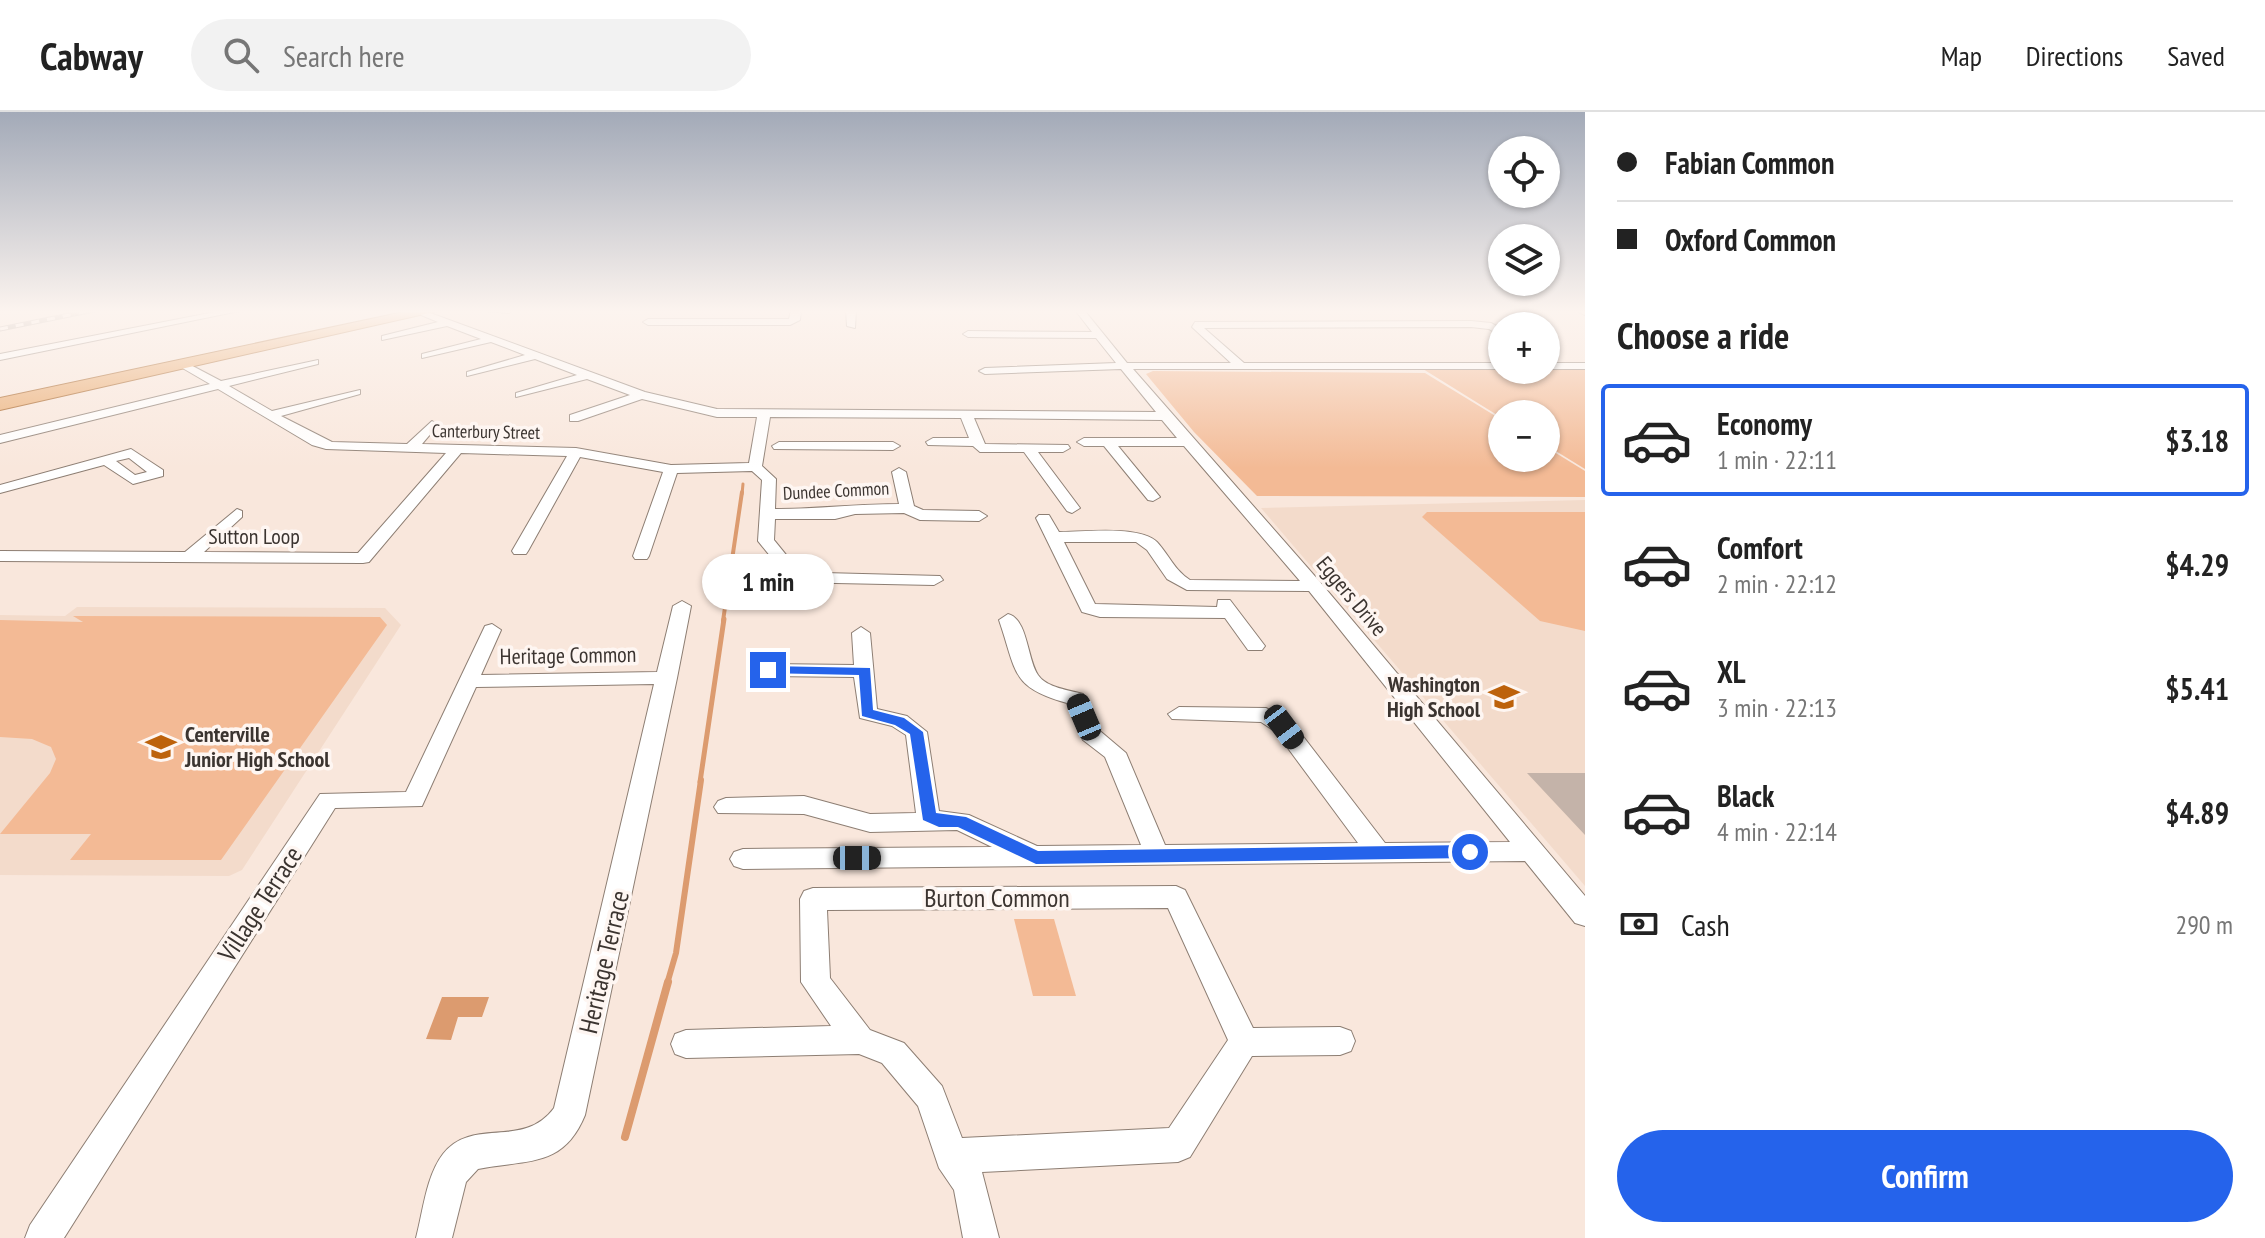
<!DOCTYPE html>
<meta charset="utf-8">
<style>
:root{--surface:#fff;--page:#f2f2f2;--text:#222;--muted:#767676;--line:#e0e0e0;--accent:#2563eb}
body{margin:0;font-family:"PT Sans Narrow",sans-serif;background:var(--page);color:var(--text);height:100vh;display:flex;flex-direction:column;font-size:30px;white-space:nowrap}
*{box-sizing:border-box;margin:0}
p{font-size:26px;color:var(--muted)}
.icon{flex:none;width:44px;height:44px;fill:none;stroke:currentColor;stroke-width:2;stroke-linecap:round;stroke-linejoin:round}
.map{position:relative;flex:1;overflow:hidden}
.panel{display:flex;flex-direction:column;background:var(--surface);width:680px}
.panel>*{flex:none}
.hud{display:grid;align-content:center;height:176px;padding:0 32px;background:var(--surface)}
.fabs{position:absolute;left:1488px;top:24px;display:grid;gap:16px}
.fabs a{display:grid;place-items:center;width:72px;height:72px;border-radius:50%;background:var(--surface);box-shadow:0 2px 6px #0004;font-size:40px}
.end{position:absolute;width:36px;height:36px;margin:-18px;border:10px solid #2563eb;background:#fff;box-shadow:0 0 0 4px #fff}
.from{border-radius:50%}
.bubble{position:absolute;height:56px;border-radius:28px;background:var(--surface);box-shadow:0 2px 6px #0004;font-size:26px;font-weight:600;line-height:56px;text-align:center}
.car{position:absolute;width:24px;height:48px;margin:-24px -12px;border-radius:10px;box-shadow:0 0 6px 2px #0007;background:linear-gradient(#222 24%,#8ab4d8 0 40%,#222 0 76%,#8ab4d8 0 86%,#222 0)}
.hud b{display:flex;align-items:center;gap:28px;height:76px;font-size:30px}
.hud b+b{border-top:2px solid var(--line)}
.hud i{width:20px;height:20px;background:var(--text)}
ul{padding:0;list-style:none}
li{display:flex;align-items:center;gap:24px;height:112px;margin:0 16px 12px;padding:0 16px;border:4px solid transparent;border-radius:8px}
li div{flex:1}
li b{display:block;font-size:30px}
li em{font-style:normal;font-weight:600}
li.on{border-color:var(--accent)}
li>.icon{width:72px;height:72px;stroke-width:1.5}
h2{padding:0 32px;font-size:36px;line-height:96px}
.pay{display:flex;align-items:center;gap:20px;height:88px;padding:0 32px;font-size:30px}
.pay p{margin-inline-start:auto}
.cta{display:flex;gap:16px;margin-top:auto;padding:16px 32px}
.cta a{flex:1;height:92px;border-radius:48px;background:var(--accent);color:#fff;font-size:32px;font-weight:600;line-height:92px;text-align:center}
header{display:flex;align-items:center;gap:48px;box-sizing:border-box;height:112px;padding:0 40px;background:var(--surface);border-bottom:2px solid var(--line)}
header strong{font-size:38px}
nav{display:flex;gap:44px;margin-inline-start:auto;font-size:28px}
.search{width:560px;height:72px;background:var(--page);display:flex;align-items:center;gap:20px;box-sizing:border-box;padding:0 28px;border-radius:44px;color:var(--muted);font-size:30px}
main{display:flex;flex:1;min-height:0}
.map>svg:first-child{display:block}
.built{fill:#f3dbcb}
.green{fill:#f3ba95}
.water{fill:#dc9b6f}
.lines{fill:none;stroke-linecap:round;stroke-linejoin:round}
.stream-far4{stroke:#dc9b6f;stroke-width:3}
.stream-far3{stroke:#dc9b6f;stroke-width:4}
.stream-far2{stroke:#dc9b6f;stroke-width:5}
.stream-far1{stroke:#dc9b6f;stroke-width:6}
.stream{stroke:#dc9b6f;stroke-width:8}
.building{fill:#c4b3a9}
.minor-casing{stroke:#8d7e73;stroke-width:2}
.primary-casing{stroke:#a45e1e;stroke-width:2}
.minor{fill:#fff;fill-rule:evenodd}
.primary{fill:#eaac72;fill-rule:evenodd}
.rail-casing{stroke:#9c8f88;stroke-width:5}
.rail{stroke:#fef6f2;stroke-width:3;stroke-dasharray:8;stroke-linecap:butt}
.route{fill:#2563eb}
.labels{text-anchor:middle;stroke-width:7;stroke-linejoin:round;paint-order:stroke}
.far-street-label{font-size:18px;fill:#3b3430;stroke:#fef6f2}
.street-label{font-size:22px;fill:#3b3430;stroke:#fef6f2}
.poi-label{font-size:22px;font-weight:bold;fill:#3b3430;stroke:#fef6f2;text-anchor:end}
.near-street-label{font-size:26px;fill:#3b3430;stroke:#fef6f2}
</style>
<header>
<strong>Cabway</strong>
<div class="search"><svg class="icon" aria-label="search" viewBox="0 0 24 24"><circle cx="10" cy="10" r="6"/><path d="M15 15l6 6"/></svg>Search here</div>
<nav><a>Map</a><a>Directions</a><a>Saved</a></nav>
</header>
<main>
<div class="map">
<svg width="1585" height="1126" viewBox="0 0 1585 1126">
<rect width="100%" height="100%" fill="#f9e7dc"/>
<g class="built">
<polygon points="1585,388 1585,774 1261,396"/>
<polygon points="77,495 385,496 401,513 242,758 229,764 0,763 0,503 65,504"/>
</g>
<g class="green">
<polygon points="1423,257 1585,257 1585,357 1546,333 1546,302 1502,302 1502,306"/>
<polygon points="1153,259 1425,261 1502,308 1502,346 1546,346 1546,335 1585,359 1585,385 1257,384 1194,320 1146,262"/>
<polygon points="1427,400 1585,400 1585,519 1540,509 1422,405"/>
<polygon points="73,504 380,505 387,513 221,748 70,748 91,722 0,722 50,661 56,647 51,635 32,627 0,625 0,508 83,510"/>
<polygon points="1014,807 1054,807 1076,884 1033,884"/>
</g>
<polygon class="water" points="442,885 489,885 482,905 458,905 451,928 426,927"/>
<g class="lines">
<polyline class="stream-far4" points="742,382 743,372"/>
<polyline class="stream-far3" points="723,509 742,380"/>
<polyline class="stream-far2" points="700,670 724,507"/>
<polyline class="stream-far1" points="667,872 676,841 701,668"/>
<polyline class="stream" points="625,1025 668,870"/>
</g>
<polygon class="building" points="1527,661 1585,661 1585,723"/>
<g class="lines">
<g class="minor-casing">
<g id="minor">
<polygon points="225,198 244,198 0,248 0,242"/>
<path d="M409,198H422L645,280L717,297L1156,300L1121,257L985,262L979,259L985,256L1116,251L1096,226L968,225L963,222L968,219L1092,220L1075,198H1084L1127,251H1231L1192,215L1195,210L1471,209L1491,211L1502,217V224L1489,217L1471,215L1204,216L1244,251H1502V257H1133L1320,470L1585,784V814L1575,811L1525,749L743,757L734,754L730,747L734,740L743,737L992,735L957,718L870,720L804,702L718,701L714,695L718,689L726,686L804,684L870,702L916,701L906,623L892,614L860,606L854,565L768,564L758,558L768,552L854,553L852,521L861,515L870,521L877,597L907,604L927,620L939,699L969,703L1037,734L1141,733L1105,645L1083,628L1067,591C1010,575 1017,560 999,508L1008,502C1028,507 1027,547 1038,563C1047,576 1069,578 1083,582L1100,619L1126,641L1165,733L1358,731L1276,620L1261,610L1172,607L1168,602L1179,595L1266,596L1292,610L1385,731L1510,730L1309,479L1187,478L1167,467L1147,438L1136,430H1064L1095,492L1217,495L1218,488H1230L1265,534L1262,538H1248L1225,506L1100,505L1082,500L1036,406L1039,403H1049L1059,420C1083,420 1140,413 1157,430C1169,443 1175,459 1190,468L1300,469L1184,334H1118L1160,385L1153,389L1148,388L1104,334H1084L1077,330L1084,326H1177L1162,308L974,306L985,332L1068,333L1070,336L1063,340H1038L1080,396L1072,401L1067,399L1024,340H980L973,334L928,333L926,330L933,326H969L961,306L770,305L762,354L776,367L775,397C817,397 857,392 899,392L892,360L899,356L906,360L914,394L923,398L979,399L987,404L979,409L920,408L904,401L855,402L835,407H775L774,428L787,444L785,460L940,464L943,468L934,473L744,469L741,465L744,461L768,460L771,445L758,429L762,368L752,359L677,361L649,444L647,447H635L633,444L663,360L580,345L528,439L526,442H514L512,439L567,344L461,341L369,450L363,451L0,449V439L185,440L237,397L242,399V405L204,440L358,441L446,341L326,337L312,333L218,277L0,331V323L210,272L179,254L178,252L183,249L221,269L318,248V252L229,274L272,299L360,278V282L281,304L332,330L407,332L432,309L438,313L422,332L576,336L671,353L749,351L757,305H717L642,287L578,309H570V303L630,283L587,267L516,285V281L577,263L535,247L467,264V260L525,243L491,230L422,246V242L481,227L447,214L382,228V224L438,210Z"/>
<polygon points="476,198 513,198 509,201"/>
<polygon points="791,198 801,198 800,208 790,213 648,213 643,210 648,207 789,207"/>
<polygon points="846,198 856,198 855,216 847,214"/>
<polygon points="1575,198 1585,198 1585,203"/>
<rect x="1546" y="251" width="39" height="6"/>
<polygon points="779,330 893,330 900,334 893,338 774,337 772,334"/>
<path d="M131,337L163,358V364L133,372L104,353L0,381V373ZM129,346L147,360L135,363L116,349Z"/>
<path d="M682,489L691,494L677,566L585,1003C563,1057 526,1047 478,1057L466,1070L452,1126H416C423,1100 426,1064 443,1042C473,1004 523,1038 554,996L654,572L476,575L422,694L335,696L64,1126H25L30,1113L320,682L406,680L485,514L492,512L501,518L481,563L657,560L673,494Z"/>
<path d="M1176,774L1185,778L1253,916L1340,915L1351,919L1355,929L1351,939L1340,943L1252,944L1190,1045L1178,1050L982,1060L999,1126H963L954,1078L939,1056L918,994L882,951L859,942L686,946L675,942L671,932L675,922L686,918L831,914L801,870L800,787L804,779L813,776ZM1168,796L1228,928L1169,1016L962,1026L942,974L904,931L870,918L830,866L827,798Z"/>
</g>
</g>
<g class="primary-casing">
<polygon id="primary" points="413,198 442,198 0,298 0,286"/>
</g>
<use href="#minor" class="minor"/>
<use href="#primary" class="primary"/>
<g class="rail-casing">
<polyline id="rail" points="0,217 94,198"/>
</g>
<use href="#rail" class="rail"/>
</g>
<linearGradient id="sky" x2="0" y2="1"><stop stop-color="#a3aab8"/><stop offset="0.56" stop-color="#fcf4ef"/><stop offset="1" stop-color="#fcf4ef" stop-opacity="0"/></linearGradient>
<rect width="1585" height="356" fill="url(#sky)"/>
<polygon class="route" points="768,554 870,556 873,598 904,606 923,620 936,701 966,705 1038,739 1470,733 1478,740 1470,746 1036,752 958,715 939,715 923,708 910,622 895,613 862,604 859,563 763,561 763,555"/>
<defs>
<g id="school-bare" transform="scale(2.4)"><path d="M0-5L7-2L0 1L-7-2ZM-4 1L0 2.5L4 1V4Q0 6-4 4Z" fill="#bd620b" stroke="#fef6f2" stroke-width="2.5" paint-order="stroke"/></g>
</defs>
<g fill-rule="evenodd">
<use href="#school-bare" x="1504" y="585"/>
<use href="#school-bare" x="161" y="635"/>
</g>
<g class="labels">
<g class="far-street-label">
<text transform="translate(486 320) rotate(1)" y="6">Canterbury Street</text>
<text transform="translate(836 379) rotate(-3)" y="6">Dundee Common</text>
</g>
<g class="street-label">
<text x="254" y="432">Sutton Loop</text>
<text transform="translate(1352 484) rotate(50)" y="8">Eggers Drive</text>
<text transform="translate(568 543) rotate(-1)" y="8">Heritage Common</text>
</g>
<g class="poi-label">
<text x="1480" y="580">Washington<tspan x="1480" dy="25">High School</tspan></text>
<text x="185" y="630" text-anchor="start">Centerville<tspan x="185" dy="25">Junior High School</tspan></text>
</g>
<g class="near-street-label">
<text x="997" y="795">Burton Common</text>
<text transform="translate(260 792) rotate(-57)" y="9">Village Terrace</text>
<text transform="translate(604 850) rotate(-77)" y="9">Heritage Terrace</text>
</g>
</g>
</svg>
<div class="fabs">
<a><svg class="icon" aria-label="locate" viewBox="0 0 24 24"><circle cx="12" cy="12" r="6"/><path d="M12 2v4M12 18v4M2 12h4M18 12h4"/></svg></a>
<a><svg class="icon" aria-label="layers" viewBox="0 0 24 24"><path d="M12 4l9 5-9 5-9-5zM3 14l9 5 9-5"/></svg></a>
<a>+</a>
<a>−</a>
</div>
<i class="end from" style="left:1470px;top:740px"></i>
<i class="end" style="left:768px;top:558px"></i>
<div class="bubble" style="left:702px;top:442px;width:132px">1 min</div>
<i class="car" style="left:1084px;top:605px;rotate:337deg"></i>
<i class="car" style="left:1284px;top:615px;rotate:143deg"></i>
<i class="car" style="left:857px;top:746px;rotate:90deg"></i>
</div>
<section class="panel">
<div class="hud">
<b><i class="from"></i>Fabian Common</b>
<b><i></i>Oxford Common</b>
</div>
<h2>Choose a ride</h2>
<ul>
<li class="on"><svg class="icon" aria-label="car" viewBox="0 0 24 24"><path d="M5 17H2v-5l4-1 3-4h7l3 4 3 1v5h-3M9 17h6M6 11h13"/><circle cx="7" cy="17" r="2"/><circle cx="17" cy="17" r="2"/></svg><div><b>Economy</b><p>1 min · 22:11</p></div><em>$3.18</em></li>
<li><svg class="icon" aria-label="car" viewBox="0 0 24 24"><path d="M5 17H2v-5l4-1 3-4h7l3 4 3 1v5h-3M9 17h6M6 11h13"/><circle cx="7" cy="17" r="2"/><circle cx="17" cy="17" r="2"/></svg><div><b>Comfort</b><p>2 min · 22:12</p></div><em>$4.29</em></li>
<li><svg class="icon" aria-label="car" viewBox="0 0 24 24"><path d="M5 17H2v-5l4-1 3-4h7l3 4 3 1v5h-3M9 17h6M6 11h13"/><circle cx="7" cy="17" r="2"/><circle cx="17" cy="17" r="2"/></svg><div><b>XL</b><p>3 min · 22:13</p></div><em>$5.41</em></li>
<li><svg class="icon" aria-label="car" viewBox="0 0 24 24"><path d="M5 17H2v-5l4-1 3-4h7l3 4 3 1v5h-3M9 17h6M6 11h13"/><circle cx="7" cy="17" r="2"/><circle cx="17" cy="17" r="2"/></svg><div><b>Black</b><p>4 min · 22:14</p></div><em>$4.89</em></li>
</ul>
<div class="pay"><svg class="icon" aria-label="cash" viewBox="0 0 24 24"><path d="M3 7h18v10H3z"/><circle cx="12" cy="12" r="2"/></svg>Cash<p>290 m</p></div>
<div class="cta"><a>Confirm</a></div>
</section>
</main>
